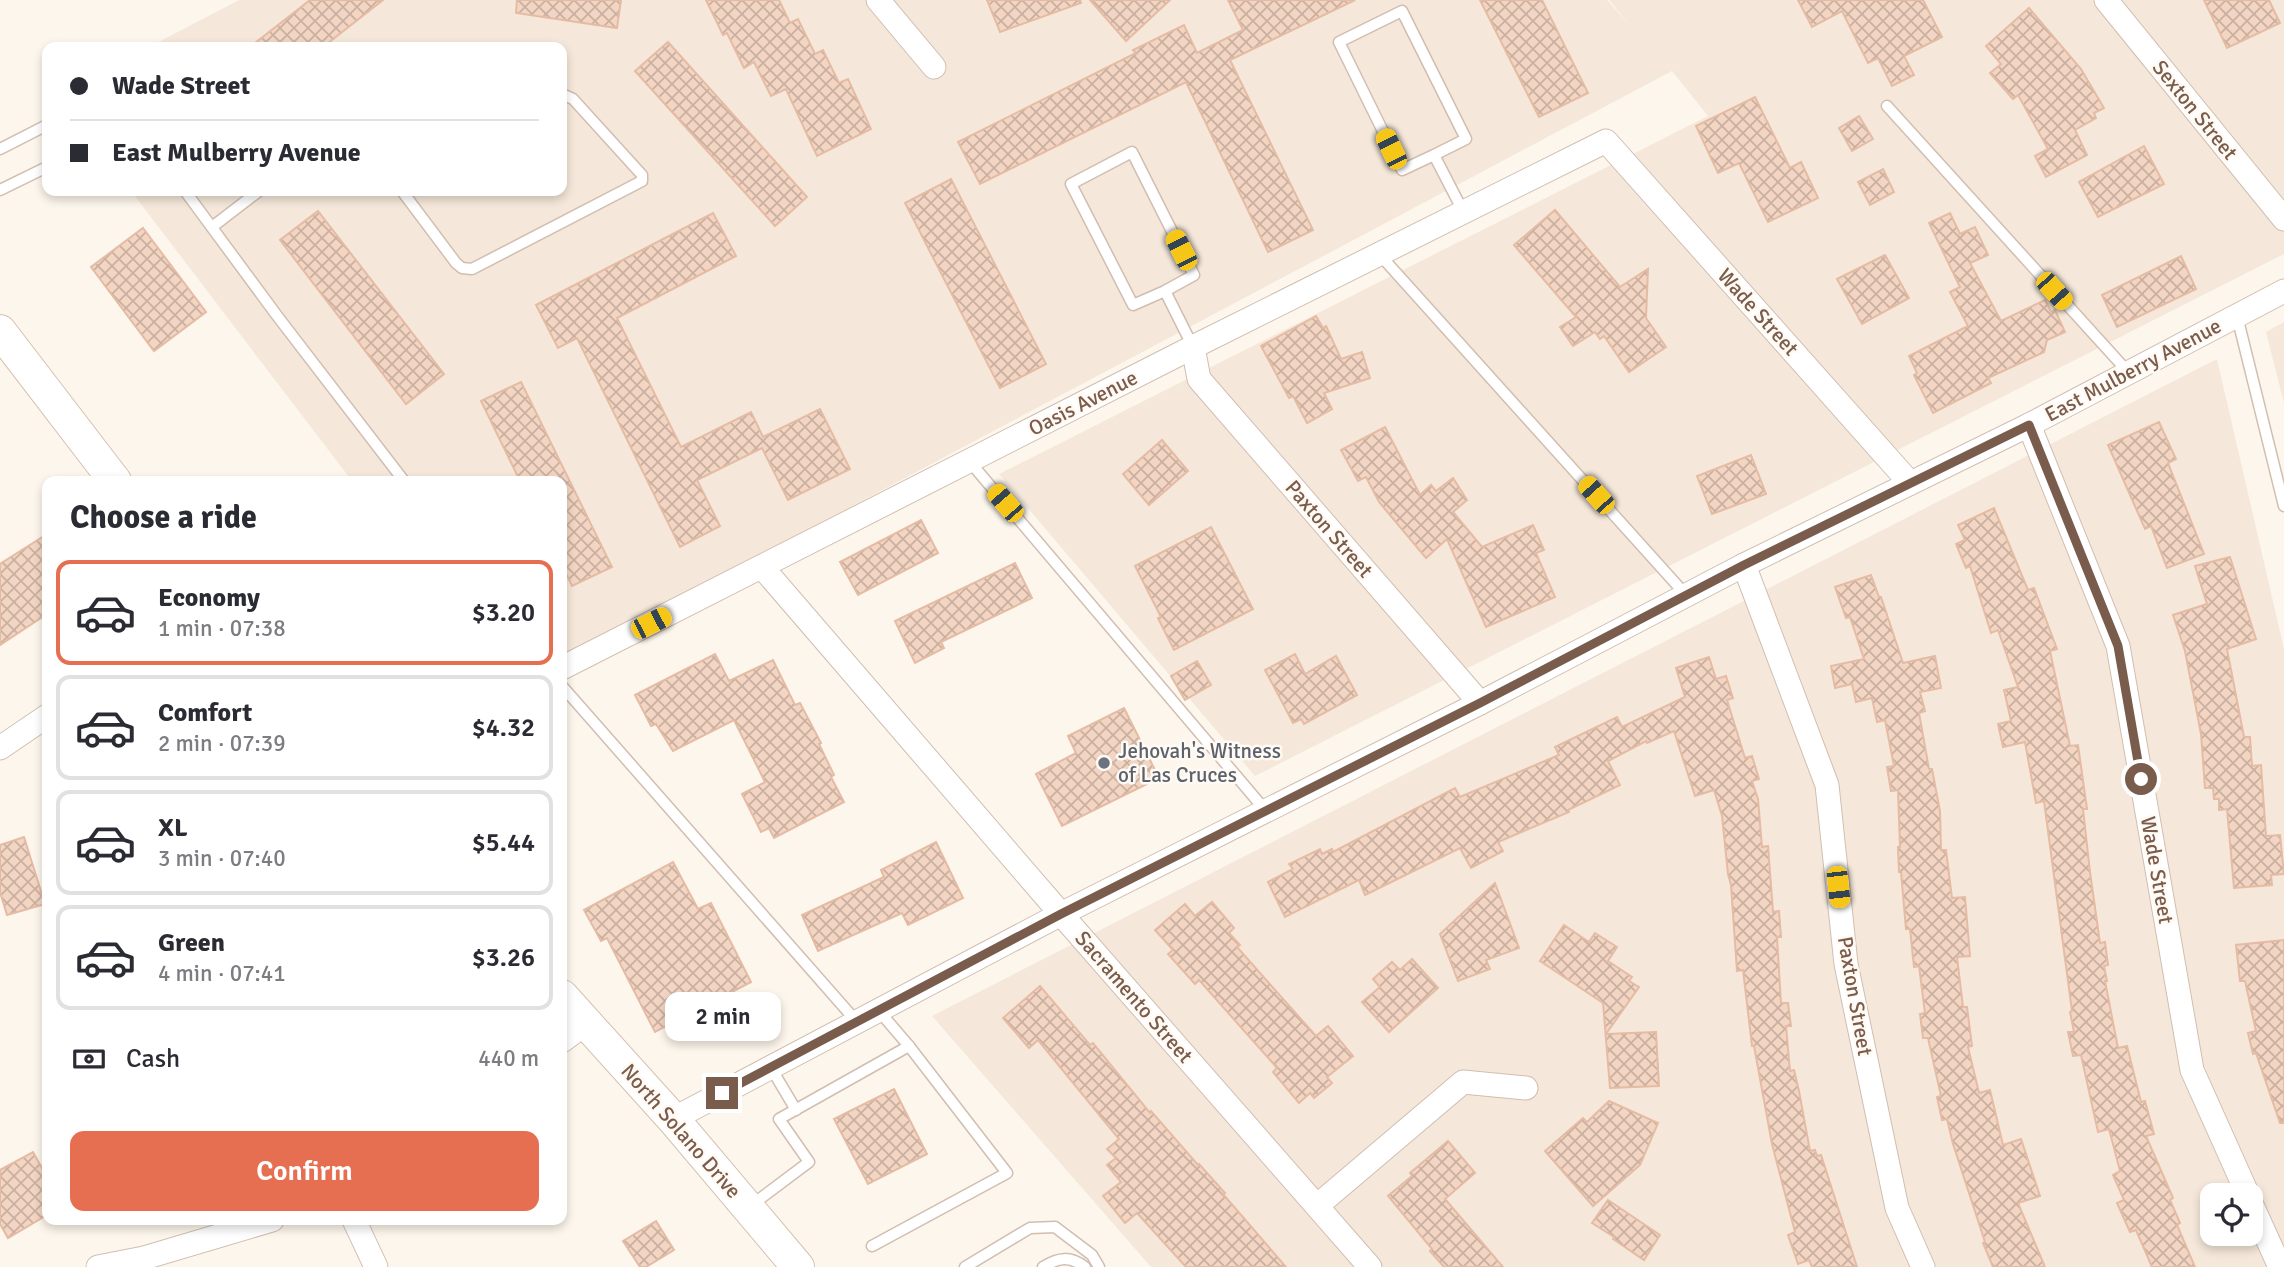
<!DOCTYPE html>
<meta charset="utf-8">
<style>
:root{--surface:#fff;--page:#f2f2f3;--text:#2b2b33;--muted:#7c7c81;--line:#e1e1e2;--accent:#e76f51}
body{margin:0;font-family:Signika,sans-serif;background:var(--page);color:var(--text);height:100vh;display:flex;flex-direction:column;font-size:26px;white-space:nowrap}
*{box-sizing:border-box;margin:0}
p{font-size:23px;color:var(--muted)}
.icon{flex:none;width:38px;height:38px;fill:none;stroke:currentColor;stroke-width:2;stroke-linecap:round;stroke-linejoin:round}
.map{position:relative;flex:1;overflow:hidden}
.panel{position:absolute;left:42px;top:476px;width:525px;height:749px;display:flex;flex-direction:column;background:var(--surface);border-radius:14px;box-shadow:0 4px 10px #0003}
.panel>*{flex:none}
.top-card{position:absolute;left:42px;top:42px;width:525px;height:154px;border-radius:14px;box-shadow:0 4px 10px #0003;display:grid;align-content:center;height:154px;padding:0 28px;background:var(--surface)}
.tools{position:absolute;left:2200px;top:1183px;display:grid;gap:14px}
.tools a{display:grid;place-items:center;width:63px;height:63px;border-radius:14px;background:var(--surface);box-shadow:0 4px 10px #0003;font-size:35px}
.end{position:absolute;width:32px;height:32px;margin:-16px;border:9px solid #7a5c4d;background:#fff;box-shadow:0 0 0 4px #fff}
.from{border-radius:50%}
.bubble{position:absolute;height:49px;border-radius:14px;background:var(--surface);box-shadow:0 4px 10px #0003;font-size:23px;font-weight:600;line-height:49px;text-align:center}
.car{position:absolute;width:21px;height:42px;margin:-21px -10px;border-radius:9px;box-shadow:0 0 5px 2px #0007;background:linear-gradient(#f5c518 24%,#345 0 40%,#f5c518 0 76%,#345 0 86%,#f5c518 0)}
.top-card b{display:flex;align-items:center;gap:24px;height:66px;font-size:26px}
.top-card b+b{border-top:2px solid var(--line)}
.top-card i{width:18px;height:18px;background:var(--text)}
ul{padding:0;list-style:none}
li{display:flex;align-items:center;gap:21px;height:105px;margin:0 14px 10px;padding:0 14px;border:4px solid var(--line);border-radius:14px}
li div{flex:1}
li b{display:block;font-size:26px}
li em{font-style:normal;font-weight:600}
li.current{border-color:var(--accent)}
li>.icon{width:63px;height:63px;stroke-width:1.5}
h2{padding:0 28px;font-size:32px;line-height:84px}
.pay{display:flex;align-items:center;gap:18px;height:77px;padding:0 28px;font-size:26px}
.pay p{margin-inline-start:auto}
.cta{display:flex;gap:14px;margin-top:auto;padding:14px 28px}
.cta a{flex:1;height:80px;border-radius:14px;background:var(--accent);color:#fff;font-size:28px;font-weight:600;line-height:80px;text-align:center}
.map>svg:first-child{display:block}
.residential{fill:#f5e8da;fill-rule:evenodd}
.building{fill:url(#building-cross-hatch);stroke:#e6bba3;stroke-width:2}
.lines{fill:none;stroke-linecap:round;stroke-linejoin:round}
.lane-casing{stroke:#d1beb0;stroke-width:13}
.street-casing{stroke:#d1beb0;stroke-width:25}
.secondary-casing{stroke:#d6c0b0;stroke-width:34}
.lane{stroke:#fff;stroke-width:10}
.street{stroke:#fff;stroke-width:23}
.secondary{stroke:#fff;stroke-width:32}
.route{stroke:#7a5c4d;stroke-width:9}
.worship-dot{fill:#6b7280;stroke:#fffaf3;stroke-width:2.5}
.labels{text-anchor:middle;stroke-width:5;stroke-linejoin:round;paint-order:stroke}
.street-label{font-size:21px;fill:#7a5c4d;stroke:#fffaf3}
.worship-label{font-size:21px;fill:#5b616d;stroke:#fffaf3;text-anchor:start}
</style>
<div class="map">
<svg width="2284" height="1267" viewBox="0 0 2284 1267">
<defs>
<pattern id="building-cross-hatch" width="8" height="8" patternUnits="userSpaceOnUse" patternTransform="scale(1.75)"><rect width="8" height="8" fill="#f3d5c3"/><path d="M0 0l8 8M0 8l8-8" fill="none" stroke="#cab0a1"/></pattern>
</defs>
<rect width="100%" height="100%" fill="#fdf6ec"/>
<g class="residential">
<polygon points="239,0 1607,0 1630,25 1609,0 2284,0 2284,254 1255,776 999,474 1708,116 1672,71 562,660 562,481 352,481 131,191 562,191 562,47 149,47"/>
<polygon points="2284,322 2284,403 2266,332"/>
<path d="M2217,359L2284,649V1267H1151L932,1016ZM2212,1195H2250V1234H2212Z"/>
</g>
<g class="building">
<polygon points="310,0 383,0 323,47 250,47"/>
<polygon points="517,0 621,0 617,28 516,13"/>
<polygon points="706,0 779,0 790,23 798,19 815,54 823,50 839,83 848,79 871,129 817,156 786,89 771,96 754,62 744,68 727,33 723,35"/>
<polygon points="987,0 1080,0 1081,3 1000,32"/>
<polygon points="1090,0 1170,0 1126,41"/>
<polygon points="1228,0 1355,0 1230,60 1313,230 1268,252 1186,82 980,184 958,142 1136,53 1133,50 1184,25 1197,53 1243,30"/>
<polygon points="1480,0 1542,0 1588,93 1539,117"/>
<polygon points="1798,0 1923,0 1942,37 1904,56 1914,75 1892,86 1878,58 1868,63 1842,11 1812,27"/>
<polygon points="2204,0 2269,0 2280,23 2227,48"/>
<polygon points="2029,8 2081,69 2104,108 2094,113 2096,118 2075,130 2087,155 2046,177 2035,156 2048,149 2018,95 2013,99 1990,73 2001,64 1986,46"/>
<polygon points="668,42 807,197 775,226 635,71"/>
<polygon points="1755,97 1790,168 1801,162 1818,198 1768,222 1739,163 1718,173 1696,126"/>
<polygon points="1859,116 1873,139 1852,151 1839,128"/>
<polygon points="2144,146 2164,184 2098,217 2079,182"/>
<polygon points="1883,169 1894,192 1870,205 1858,182"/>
<polygon points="951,179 1046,364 1000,388 905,203"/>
<polygon points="1555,210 1620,287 1648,269 1646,318 1666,347 1629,372 1604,336 1600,339 1595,332 1573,346 1560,327 1576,317 1514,245"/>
<polygon points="318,211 444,374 406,404 280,240"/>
<polygon points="713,213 736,256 617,318 681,447 751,412 763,437 820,409 850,469 788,500 762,448 697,480 720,526 680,547 577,338 558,348 536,305"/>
<polygon points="1950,213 1960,234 1975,227 1988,255 1970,263 2001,321 2045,300 2051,312 2055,310 2065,332 2047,340 2044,352 1988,378 1991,383 1933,413 1914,375 1917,373 1909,356 1968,326 1950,292 1960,287 1929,223"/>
<polygon points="143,228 206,312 154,351 91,267"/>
<polygon points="1885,255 1909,298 1862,324 1837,279"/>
<polygon points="2181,256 2196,289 2117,327 2102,295"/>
<polygon points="1316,316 1323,328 1326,326 1341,359 1362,352 1370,378 1324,393 1332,409 1307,423 1293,396 1289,398 1261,346"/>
<polygon points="521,382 612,567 572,586 562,565 562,481 520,481 481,401"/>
<polygon points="2159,422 2176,459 2168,463 2204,554 2167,568 2151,526 2145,529 2108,445"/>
<polygon points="1385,427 1420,495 1431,485 1436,491 1453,478 1467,500 1453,512 1482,547 1533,525 1544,550 1536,553 1555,597 1486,627 1447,539 1426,558 1379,502 1366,477 1358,481 1341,450"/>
<polygon points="1162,440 1188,471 1149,505 1123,474"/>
<polygon points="1751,455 1766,494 1712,514 1697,476"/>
<polygon points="1994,508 2028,590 2034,588 2057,649 2050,651 2070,746 2078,745 2087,809 2083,809 2090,872 2100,943 2105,942 2108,965 2104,966 2107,981 2105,981 2118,1048 2127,1046 2141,1102 2145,1101 2154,1134 2146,1136 2173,1198 2170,1200 2180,1223 2177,1225 2195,1267 2152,1267 2136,1230 2130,1232 2117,1203 2124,1200 2113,1175 2120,1171 2109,1129 2098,1132 2081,1055 2073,1056 2068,1032 2074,1032 2070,1012 2072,1011 2044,801 2036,803 2025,742 2003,747 1998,724 2011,721 2004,690 2018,687 1998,630 1991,633 1970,566 1966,568 1956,544 1965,540 1958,525"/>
<polygon points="921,520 938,553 858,595 840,562"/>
<polygon points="1211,527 1253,609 1174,650 1158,618 1161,617 1135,566"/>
<polygon points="47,534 47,614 0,645 0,564"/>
<polygon points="2230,557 2256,639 2227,649 2244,737 2250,737 2252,766 2261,765 2266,836 2280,835 2284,874 2271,875 2272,885 2234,888 2227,809 2219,810 2219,799 2214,799 2213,788 2205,788 2201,734 2185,651 2173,615 2207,604 2195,566"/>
<polygon points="1015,563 1032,598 941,642 944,648 915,663 895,621"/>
<polygon points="1871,575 1879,597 1881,597 1903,663 1935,656 1941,688 1920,692 1925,711 1919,713 1929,769 1932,769 1940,811 1941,850 1946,850 1952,898 1965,897 1970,956 1957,957 1963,1007 1967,1007 1972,1046 1968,1047 1979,1093 1990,1090 2003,1145 2021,1139 2040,1196 2018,1203 2045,1267 1993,1267 1983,1243 1985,1242 1953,1144 1947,1119 1942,1120 1937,1097 1941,1096 1928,1038 1923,1038 1920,1014 1925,1013 1919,966 1914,967 1910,929 1906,929 1901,872 1899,872 1898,847 1900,847 1898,790 1891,791 1887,767 1894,766 1885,720 1877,722 1872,698 1856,702 1852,684 1835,688 1831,666 1864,659 1850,617 1846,618 1835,587"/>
<polygon points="715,654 729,681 773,660 795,705 800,703 821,743 819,744 834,775 831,777 844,802 774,838 769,828 761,832 742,794 765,782 734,720 673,751 656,724 651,726 635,695"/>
<polygon points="1295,654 1305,674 1336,656 1357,695 1304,724 1301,719 1293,723 1265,670"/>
<polygon points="1709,657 1716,679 1726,676 1733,698 1727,700 1745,758 1752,756 1759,779 1752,781 1758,799 1762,847 1768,846 1773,912 1779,911 1781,937 1777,937 1781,1003 1788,1003 1791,1026 1786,1026 1790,1071 1794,1070 1799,1091 1810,1151 1815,1150 1817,1156 1821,1155 1857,1267 1812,1267 1809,1260 1798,1264 1788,1235 1795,1232 1772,1144 1754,1046 1752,1046 1743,970 1737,971 1731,885 1728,874 1722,816 1714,790 1695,796 1674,731 1647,743 1646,741 1608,761 1620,785 1568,810 1569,812 1498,842 1503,851 1471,868 1460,848 1365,895 1359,880 1285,917 1268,882 1293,869 1289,864 1320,849 1322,854 1332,849 1333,852 1455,788 1460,797 1559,755 1555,747 1617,717 1622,727 1685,697 1676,668"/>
<polygon points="1197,661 1211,685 1185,700 1171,676"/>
<polygon points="1124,708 1159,778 1062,826 1036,774 1076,753 1068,736"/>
<polygon points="24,837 45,904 7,915 0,892 0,845"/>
<polygon points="936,842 963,898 908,925 902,913 818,951 802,915 884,877 881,870"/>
<polygon points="673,862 698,909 711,903 751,982 728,994 733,1003 673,1035 668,1025 655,1032 607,938 601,941 584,910"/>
<polygon points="1495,883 1519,948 1486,960 1490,969 1458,981 1440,934"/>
<polygon points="1212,902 1234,928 1229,933 1240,945 1237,947 1316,1036 1328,1026 1353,1056 1327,1077 1332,1083 1314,1098 1310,1093 1299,1103 1273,1072 1277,1068 1199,980 1195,984 1168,954 1173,950 1155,930 1185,904 1195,916"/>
<polygon points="1564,925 1589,942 1595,933 1617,947 1608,961 1632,977 1629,981 1639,987 1606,1034 1656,1032 1659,1086 1610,1088 1603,1003 1540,961"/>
<polygon points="2284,940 2284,1123 2280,1123 2256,1053 2253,1054 2248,1033 2256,1031 2245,981 2240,981 2236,945"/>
<polygon points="1412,959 1438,988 1389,1032 1362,1002 1380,987 1373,979 1392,962 1400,970"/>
<polygon points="1040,986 1090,1045 1093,1043 1150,1113 1151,1111 1198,1165 1199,1164 1225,1193 1223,1194 1286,1267 1186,1267 1137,1213 1125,1223 1103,1196 1121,1182 1107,1165 1116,1158 1107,1149 1119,1139 1038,1040 1029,1048 1003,1018"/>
<polygon points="894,1089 927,1154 868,1184 834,1119"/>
<polygon points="1609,1101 1658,1123 1640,1165 1593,1206 1545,1151 1583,1118 1587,1122"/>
<polygon points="1448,1141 1475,1173 1445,1199 1503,1267 1444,1267 1430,1251 1432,1249 1388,1196 1412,1176 1410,1173"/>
<polygon points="33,1152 47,1177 47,1215 8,1238 0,1224 0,1170"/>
<polygon points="1608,1200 1660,1235 1644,1260 1613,1239 1614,1237 1592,1223"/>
<polygon points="656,1221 674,1250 646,1267 640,1267 623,1241"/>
</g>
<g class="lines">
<g class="lane-casing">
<g id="lane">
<polyline points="1887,106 2129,373"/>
<polyline points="0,149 47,125"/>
<polyline points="1434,155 1402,170 1339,42 1402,11 1466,139 1434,155 1464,213"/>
<polyline points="0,190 47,167"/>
<polyline points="185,191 278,317 404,481"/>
<polyline points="402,191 456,263 462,268 472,269 642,181 642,175 573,99 562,94"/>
<polyline points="212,227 259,191"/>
<polyline points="1380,255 1686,595"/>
<polyline points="1165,291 1133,305 1071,184 1132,152 1194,275 1165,291 1193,347"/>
<polyline points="2237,316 2284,506"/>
<polyline points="970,462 1266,811"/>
<polyline points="562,686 857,1022"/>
<polyline points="771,1068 796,1110"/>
<polyline points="749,1207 809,1162 779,1119 909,1046"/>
<polyline points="872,1246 1007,1173 909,1046 879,1011"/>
<polyline points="965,1267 1030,1228 1055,1227 1092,1255 1099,1267"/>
<path d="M1043,1267C1059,1257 1070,1256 1085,1267"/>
</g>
</g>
<g class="street-casing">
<g id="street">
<polyline points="878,0 934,67"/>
<polyline points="2106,0 2284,219"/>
<polyline points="1193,347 1199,379 1480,703"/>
<polyline points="2029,425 2118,646 2192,1070 2248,1195"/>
<polyline points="1744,565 1827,785 1846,964 1897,1208 1923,1267"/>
<polyline points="762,567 1061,914 1370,1267"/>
<polyline points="562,668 1193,347 1606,141 1910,483"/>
<polyline points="0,748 47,716"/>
<polyline points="562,1041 585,1024"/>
<polyline points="673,1119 1061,914 1480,703 1744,565 2029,425 2284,291"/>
<polyline points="2250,1201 2280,1267"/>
<polyline points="1318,1205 1463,1082 1526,1088"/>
<polyline points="354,1220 376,1267"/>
<polyline points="98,1267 144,1258 272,1220"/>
</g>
</g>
<g class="secondary-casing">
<g id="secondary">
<polyline points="0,331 115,481"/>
<polyline points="562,996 673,1119 798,1267"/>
</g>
</g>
<use href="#lane" class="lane"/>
<use href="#street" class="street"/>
<use href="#secondary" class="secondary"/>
</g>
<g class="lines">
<polyline class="route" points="722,1093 1061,914 1480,703 1744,565 2029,425 2118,646 2141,779"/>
</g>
<circle class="worship-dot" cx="1104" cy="763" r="7"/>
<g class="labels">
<g class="street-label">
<text transform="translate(2195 110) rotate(51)" y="7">Sexton Street</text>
<text transform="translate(1758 312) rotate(48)" y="7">Wade Street</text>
<text transform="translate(2133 370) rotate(-28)" y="7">East Mulberry Avenue</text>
<text transform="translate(1083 403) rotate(-27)" y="7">Oasis Avenue</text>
<text transform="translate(1329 529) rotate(49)" y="7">Paxton Street</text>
<text transform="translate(2157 870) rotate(80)" y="7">Wade Street</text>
<text transform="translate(1855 996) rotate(80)" y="7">Paxton Street</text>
<text transform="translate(1134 997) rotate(49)" y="7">Sacramento Street</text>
<text transform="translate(681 1131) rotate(49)" y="7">North Solano Drive</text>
</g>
<g class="worship-label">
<text x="1118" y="758">Jehovah's Witness<tspan x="1118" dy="24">of Las Cruces</tspan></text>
</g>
</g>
</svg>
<div class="tools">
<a><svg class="icon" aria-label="locate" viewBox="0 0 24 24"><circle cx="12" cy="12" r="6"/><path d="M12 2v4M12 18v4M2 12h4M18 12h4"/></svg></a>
</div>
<i class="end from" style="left:2141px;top:779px"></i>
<i class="end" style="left:722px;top:1093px"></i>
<div class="bubble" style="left:665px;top:992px;width:116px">2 min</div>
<i class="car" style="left:1391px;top:149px;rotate:334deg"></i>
<i class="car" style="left:1181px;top:250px;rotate:333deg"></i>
<i class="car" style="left:2054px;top:291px;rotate:138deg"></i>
<i class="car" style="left:1596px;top:495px;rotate:318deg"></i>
<i class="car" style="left:1005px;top:503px;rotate:319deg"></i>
<i class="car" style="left:651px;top:623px;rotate:63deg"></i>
<i class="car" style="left:1838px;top:887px;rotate:174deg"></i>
<div class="top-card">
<b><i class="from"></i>Wade Street</b>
<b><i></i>East Mulberry Avenue</b>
</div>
<section class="panel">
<h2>Choose a ride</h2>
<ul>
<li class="current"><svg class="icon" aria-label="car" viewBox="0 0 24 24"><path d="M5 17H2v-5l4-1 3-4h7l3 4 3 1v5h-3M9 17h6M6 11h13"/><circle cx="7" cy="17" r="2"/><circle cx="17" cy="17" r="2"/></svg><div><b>Economy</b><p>1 min · 07:38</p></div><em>$3.20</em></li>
<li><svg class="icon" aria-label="car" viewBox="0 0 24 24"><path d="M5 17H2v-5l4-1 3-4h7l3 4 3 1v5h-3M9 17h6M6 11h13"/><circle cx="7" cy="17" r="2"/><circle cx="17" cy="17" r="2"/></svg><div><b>Comfort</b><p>2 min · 07:39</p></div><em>$4.32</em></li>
<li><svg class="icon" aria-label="car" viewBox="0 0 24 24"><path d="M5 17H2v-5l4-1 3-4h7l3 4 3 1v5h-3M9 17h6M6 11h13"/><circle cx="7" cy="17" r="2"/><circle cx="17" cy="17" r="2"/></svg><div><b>XL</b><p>3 min · 07:40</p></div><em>$5.44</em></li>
<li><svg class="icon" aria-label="car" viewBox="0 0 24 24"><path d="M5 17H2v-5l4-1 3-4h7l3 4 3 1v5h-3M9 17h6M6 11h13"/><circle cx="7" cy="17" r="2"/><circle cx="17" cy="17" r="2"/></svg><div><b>Green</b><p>4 min · 07:41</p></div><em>$3.26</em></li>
</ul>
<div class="pay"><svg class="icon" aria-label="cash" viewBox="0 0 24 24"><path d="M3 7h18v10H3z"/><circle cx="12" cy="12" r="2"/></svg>Cash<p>440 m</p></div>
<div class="cta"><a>Confirm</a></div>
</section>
</div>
